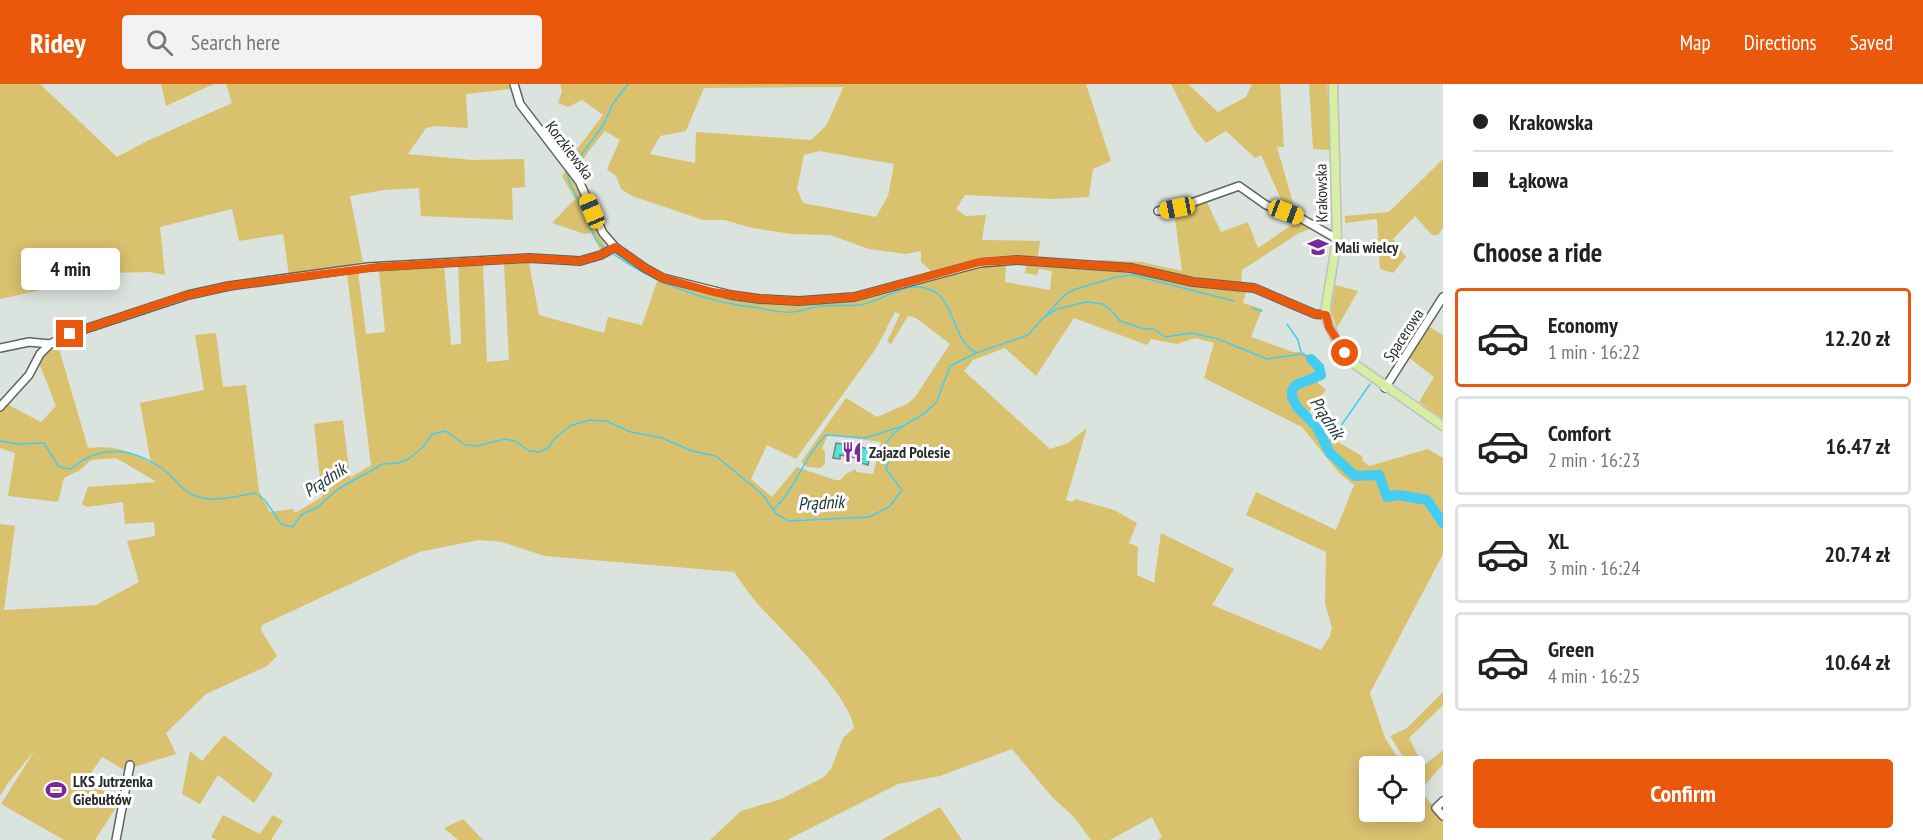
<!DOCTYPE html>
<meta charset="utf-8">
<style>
:root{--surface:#fff;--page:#f2f2f2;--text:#222;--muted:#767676;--line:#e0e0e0;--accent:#ea580c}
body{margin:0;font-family:"PT Sans Narrow",sans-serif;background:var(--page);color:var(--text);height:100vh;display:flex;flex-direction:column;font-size:22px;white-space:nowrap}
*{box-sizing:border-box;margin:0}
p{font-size:20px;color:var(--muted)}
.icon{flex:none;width:33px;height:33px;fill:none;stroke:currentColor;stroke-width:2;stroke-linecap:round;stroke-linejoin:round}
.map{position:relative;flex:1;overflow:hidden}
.sheet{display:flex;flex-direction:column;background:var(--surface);width:480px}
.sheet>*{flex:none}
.hud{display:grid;align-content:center;height:132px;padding:0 30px;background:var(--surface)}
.tools{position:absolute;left:1359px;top:672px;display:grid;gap:12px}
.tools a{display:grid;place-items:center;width:66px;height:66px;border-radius:6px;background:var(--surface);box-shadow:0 3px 15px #0003;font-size:30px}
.end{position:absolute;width:27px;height:27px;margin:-14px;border:8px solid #ea580c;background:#fff;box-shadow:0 0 0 3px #fff}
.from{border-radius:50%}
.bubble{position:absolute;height:42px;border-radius:6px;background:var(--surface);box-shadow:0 3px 15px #0003;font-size:20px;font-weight:800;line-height:42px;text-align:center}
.car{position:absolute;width:18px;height:36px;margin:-18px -9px;border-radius:8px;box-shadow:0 0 4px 2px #0007;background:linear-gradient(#f5c518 24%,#345 0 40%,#f5c518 0 76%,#345 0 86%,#f5c518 0)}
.hud b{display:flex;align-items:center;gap:21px;height:57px;font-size:22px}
.hud b+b{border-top:2px solid var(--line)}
.hud i{width:15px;height:15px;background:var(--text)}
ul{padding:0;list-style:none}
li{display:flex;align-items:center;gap:18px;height:99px;margin:0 12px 9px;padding:0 18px;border:3px solid var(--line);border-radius:6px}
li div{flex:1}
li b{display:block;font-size:22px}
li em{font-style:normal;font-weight:800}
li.active{border-color:var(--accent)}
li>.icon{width:54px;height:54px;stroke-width:1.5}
h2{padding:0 30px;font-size:27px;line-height:72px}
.action{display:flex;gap:12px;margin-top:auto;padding:12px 30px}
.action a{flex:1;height:69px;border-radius:6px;background:var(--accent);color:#fff;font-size:24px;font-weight:800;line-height:69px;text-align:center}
header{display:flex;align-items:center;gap:36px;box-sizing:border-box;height:84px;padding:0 30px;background:var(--accent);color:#fff}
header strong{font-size:28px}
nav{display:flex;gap:33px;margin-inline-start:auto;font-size:21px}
.search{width:420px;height:54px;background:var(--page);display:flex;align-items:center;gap:15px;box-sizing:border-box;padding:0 21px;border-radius:6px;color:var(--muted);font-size:22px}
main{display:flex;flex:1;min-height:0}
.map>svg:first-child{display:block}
.green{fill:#dac16e;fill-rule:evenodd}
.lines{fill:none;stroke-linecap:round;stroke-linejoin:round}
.stream{stroke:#44cdf3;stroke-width:1.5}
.river{stroke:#44cdf3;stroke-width:10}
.building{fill:#4ee4da;stroke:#798180;stroke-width:1.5}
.minor-casing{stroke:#5e6460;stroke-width:10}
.major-casing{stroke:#bfc0bf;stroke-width:11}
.minor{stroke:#fff;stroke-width:7}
.major{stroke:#d7eea5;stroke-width:8}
.route{stroke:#ea580c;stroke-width:8}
.labels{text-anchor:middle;stroke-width:6;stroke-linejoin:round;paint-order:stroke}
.street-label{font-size:16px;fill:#292c2a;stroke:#fff}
.poi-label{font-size:16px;font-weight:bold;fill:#292c2a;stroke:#fff;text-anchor:start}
.water-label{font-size:18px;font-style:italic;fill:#21383f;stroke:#fff}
</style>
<header>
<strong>Ridey</strong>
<div class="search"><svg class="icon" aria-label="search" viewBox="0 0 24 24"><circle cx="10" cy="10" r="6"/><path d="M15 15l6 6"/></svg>Search here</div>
<nav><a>Map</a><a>Directions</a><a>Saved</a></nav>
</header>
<main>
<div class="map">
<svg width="1443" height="756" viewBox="0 0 1443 756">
<rect width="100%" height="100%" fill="#dbe3de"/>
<g class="green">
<polygon points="0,0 40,0 117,73 147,57 232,19 226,0 509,0 510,5 466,10 468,44 435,42 426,44 408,70 473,76 524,75 525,103 512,104 513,136 421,132 419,104 384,106 350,112 363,178 289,191 283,150 239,157 232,125 160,143 165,191 150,188 109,189 85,184 75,188 73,199 0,215"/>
<polygon points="161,0 214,0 166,22"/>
<path d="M560,0H1086L1111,77L1093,85L1089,113L1054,115L965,111L956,125L966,132L986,131L982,156L1040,157L1038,172C1001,171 967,178 931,187L921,178V167L906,170L869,165L830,151L792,150L753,144L724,136H703L632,112L621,105L616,92L607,85L620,56L605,47L588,68L577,87L568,77L603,31L582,16L568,23L558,19L562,7ZM704,4L843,3V4L826,42L811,56L696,48L695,79L650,70L660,52L686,47ZM819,67L894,80L888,112L876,133L803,119L797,105L804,71Z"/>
<polygon points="1171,0 1188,0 1218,28 1246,13 1252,0 1280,0 1284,63 1277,63 1296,129 1285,124 1261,71 1255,74 1226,47 1206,59 1194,45"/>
<polygon points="1309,0 1327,0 1332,66 1313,65"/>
<polygon points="1443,75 1443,144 1438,151 1432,151 1415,132 1393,155 1406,173 1393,189 1380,185 1377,135 1345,139 1345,132 1389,128"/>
<path d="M566,86C583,109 588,140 607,163L601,167L591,149L585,150L552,139L575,115L562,92Z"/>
<path d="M1206,116L1221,148L1248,138L1258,164L1299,136L1312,144L1299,149L1242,186L1241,200C1193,194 1147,182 1099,178V176L1142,178L1182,187L1174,127Z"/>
<path d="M483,179L487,278L509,276L504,180L529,179L539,231L604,249L608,233L642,241L658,195C712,215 751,221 810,219C821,218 834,219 846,217C900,207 951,182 1006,179L1005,198L1050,206L1052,187L1039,185L1037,191L1025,189L1026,180L1145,190L1211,204L1246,206L1243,219L1262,225L1251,253L1293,268H1303L1314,275L1323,286L1325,293L1317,298L1326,306L1308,329L1323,349L1362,372L1363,377L1369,382L1428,365L1443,374V470L1370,609L1385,654L1403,682H1370V728H1414L1415,699L1443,735V756H1158L1162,753L1152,733L1110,756H1091L1074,733L1052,713L1012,665L940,692L898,700L787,756H710L741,727L781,715L824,693L831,685L843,654L854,644C849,609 781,546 756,518C748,508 741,498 734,488L545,472L502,458L479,456L419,468L262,541L261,546L277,572L267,582L206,610L166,649L176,670L124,686L102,673L86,696L117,715L115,725L95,756H64L1,720L35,666L8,699L0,712V440L15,442L4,526L96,521L139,498L127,457L155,452L154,438L125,440L123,418L87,423L82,420L88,403L157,398L116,374L91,376L80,386L64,394L58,418L8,412L15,369L0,364V327L7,320L41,338L56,322L39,279L47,267L57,258L88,364C116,361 127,366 151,379L140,319L204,306L195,251L216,249L223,303L246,301L259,407L270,428L293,425L295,429L322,413L314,340L343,336L350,394L371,381L347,190L358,188L366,250L385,248L379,186L444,181L451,261L461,260L458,180ZM895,228L900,230L887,258L891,260L908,232L916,234L950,260L915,313L907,320L877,333L846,314L801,378L808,383L820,384L825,380V368L822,364L828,351L881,358L873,390L856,388V385L846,390L840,396H835L797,383L772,413L751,395L767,361L796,375L877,263ZM1074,234L1147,261L1151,255L1177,260L1195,254L1214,259L1204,294L1302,343L1339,389L1354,401L1336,446L1256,408L1246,431L1326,468L1325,519L1332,544L1330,552L1321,566L1212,521L1234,485L1161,449L1154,499L1137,491L1138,463L1129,459L1137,439L1114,426L1075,415L1072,418L1066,416L1087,344L1068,359L1050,365L964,287L973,276L1005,264L1036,292Z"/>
<polygon points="1335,201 1358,207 1337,244 1331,227"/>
<polygon points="1428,242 1443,251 1443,335 1419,318 1434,293 1408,273"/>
<polygon points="1443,608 1443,621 1409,654 1423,682 1443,666 1443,680 1423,703 1415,690 1414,682 1409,682 1390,652 1407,644"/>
<polygon points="224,651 273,690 254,719 218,691 200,720 182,710 190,667 202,677"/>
<polygon points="940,723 962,756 881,756"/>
<polygon points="223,731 260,750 273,731 283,737 271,756 217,756 211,753"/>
<polygon points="463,735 483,756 458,756 444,744"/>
</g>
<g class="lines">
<g class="stream">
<polyline points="574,81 604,40 612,21 628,0"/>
<polyline points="568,90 568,95 596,156 604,164"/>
<path d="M612,169C657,201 705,218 759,224C769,226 781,229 791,228C800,228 809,224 818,222C831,221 845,222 859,221C879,219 899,201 920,203C957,206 949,254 975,268"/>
<polyline points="1252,224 1262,227"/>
<polyline points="1046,231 1066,210 1076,205 1116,193 1132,191 1234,217"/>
<polyline points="1287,240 1298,256 1301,268"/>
<path d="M0,357L18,360L44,359L59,383L71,385C100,359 134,364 164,386C176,395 181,407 196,412C214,419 236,412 255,409L265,416L281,440L293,443L301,431L318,423L338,405L383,380L398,379L410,374L423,363L432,350L446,347L465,361L477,362L505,355L515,357L529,367L540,368L548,364L555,354L570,342L589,336L606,337L631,348L662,354L692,367L716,372L763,411L776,430L789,437L869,433L889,423L902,406L886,385L889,376L885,361C893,346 908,339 922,331C927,328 930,323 936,319L950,282L976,269L1028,251L1043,234L1057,225L1086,218L1103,220L1109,224L1120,237L1144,245H1154L1165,253L1192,249L1218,255L1267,275L1302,270L1311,275"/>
<polyline points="1327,362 1370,300"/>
<path d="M774,425C796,405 804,372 826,351L865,354L900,343"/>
</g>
<polyline class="river" points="1311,275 1319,283 1321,291 1296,301 1292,307 1292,313 1297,323 1316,342 1330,369 1355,392 1379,391 1387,413 1398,411 1427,416 1443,439"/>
</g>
<polygon class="building" points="836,359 871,365 868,381 861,379 862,375 840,371 840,375 833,374"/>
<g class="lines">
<g class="minor-casing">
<g id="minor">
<polyline points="514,0 520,20 579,97 603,149 615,163 645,184 663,194 731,211 760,215 799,217 854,213 980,179 1017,176 1131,184 1193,198 1254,204 1315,230 1326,231"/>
<polyline points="1158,127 1177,124 1239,102 1266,121 1297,132 1337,155"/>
<polyline points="0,264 29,258 50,260"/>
<polyline points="1385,304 1443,213"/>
<polyline points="0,323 29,291 40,270 50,260 70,250 188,211 229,202 368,183 529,174 580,177 601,171 615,163"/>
<polyline points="1443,717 1436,724 1443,732"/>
<polyline points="116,756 130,681"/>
</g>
</g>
<g class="major-casing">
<polyline id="major" points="1333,0 1337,155 1326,222 1327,237 1338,260 1353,279 1443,342"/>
</g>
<use href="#minor" class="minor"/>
<use href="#major" class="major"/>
</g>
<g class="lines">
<polyline class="route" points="70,250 180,213 229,202 378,183 529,174 580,177 601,171 615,163 645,184 663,194 713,208 760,215 799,217 854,213 980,178 1017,176 1131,184 1193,198 1254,204 1315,230 1326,231 1329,243 1345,269"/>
</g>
<defs>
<g id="school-bare" transform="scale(1.62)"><path d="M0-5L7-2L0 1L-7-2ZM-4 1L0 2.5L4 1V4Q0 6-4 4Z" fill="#7b2898" stroke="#fff" stroke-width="2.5" paint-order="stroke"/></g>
<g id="restaurant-bare" transform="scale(1.62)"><path d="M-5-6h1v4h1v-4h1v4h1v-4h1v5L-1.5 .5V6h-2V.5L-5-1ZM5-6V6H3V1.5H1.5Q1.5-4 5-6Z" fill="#7b2898" stroke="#fff" stroke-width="2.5" paint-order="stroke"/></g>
<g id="stadium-bare" transform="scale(1.62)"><path d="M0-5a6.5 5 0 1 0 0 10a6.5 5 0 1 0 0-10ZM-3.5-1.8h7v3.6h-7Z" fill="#7b2898" stroke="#fff" stroke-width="2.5" paint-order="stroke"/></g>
</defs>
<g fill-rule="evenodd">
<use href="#school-bare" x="1318" y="163"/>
<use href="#restaurant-bare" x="852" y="368"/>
<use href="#stadium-bare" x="56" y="706"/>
</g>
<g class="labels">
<g class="street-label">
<text transform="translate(570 66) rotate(53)" y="6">Korzkiewska</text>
<text transform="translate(1321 109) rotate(-91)" y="6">Krakowska</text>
<text transform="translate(1403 251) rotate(-57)" y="6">Spacerowa</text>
</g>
<g class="poi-label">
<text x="1335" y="169">Mali wielcy</text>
<text x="869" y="374">Zajazd Polesie</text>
<text x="73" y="703">LKS Jutrzenka<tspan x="73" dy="18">Giebułtów</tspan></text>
</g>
<g class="water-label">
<text transform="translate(1327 334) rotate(57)" y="6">Prądnik</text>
<text transform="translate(325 396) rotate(-33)" y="6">Prądnik</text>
<text transform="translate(821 419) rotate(-3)" y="6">Prądnik</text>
</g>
</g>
</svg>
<div class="tools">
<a><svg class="icon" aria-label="locate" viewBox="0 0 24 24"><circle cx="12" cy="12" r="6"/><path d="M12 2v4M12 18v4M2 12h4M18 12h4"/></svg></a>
</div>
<i class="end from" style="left:1345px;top:269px"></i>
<i class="end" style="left:70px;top:250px"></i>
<div class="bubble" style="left:21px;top:164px;width:99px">4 min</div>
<i class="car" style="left:1177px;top:124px;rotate:259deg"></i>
<i class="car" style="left:592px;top:127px;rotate:337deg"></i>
<i class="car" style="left:1286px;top:128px;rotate:111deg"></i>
</div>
<section class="sheet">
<div class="hud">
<b><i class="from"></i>Krakowska</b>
<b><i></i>Łąkowa</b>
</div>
<h2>Choose a ride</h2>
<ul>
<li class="active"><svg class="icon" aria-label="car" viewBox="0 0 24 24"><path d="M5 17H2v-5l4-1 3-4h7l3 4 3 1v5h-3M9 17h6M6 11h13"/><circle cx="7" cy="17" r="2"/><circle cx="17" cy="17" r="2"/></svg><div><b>Economy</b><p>1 min · 16:22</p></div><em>12.20 zł</em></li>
<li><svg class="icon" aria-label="car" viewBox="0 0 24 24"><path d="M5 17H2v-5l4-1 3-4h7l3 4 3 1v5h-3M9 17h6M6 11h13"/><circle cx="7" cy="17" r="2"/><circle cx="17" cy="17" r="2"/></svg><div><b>Comfort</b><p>2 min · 16:23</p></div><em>16.47 zł</em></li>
<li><svg class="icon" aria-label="car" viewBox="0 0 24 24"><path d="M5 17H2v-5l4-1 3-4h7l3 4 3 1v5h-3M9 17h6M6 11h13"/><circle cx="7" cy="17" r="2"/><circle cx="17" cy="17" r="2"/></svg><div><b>XL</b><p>3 min · 16:24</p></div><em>20.74 zł</em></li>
<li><svg class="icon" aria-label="car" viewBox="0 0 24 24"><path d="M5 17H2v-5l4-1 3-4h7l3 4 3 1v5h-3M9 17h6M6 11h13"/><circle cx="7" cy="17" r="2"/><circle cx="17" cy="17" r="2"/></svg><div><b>Green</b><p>4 min · 16:25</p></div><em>10.64 zł</em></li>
</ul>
<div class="action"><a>Confirm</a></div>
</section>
</main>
